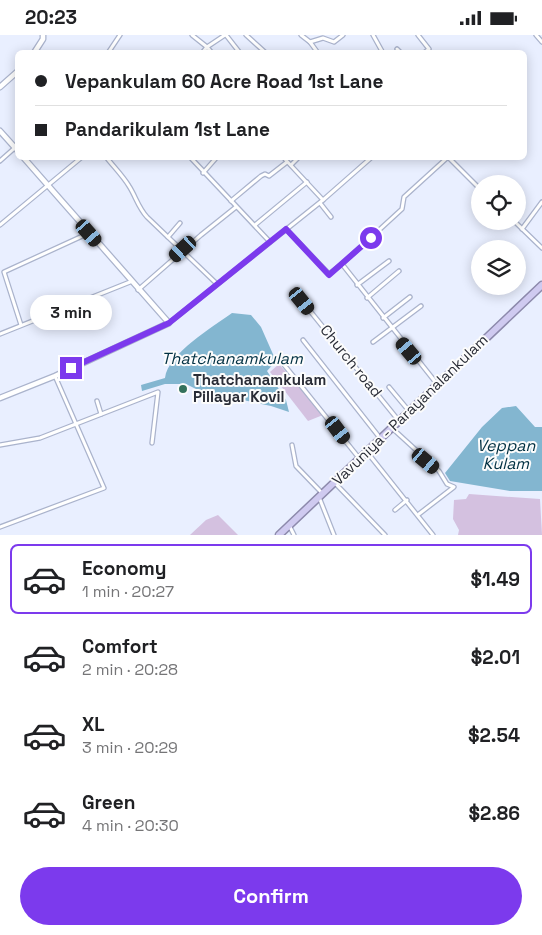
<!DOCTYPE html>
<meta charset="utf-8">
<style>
:root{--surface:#fff;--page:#f2f2f2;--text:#202124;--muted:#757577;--line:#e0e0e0;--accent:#7c3aed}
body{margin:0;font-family:"Space Grotesk",sans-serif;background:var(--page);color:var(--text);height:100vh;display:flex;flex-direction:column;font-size:19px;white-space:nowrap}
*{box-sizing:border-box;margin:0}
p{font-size:16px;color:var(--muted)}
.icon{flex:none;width:28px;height:28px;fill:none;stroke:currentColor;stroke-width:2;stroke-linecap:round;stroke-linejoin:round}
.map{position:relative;height:500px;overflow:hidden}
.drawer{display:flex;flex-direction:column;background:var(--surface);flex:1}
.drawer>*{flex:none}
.hud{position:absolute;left:15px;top:15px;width:512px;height:110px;border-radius:8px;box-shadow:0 2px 12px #0003;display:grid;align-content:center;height:110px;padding:0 20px;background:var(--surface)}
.fabs{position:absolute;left:471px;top:140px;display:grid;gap:10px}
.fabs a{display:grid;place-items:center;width:55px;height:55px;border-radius:50%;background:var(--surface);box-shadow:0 2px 12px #0003;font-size:25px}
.end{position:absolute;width:22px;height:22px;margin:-11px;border:6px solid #7c3aed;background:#fff;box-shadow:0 0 0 2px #fff}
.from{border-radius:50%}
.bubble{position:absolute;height:35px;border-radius:18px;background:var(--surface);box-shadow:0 2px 12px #0003;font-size:16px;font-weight:700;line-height:35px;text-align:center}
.car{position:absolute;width:15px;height:30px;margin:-15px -8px;border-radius:6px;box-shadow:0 0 4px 1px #0007;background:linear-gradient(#222 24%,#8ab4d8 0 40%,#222 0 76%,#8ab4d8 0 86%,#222 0)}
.hud b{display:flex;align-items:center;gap:18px;height:48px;font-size:19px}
.hud b+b{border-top:1px solid var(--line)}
.hud i{width:12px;height:12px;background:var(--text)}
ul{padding:9px 0 0;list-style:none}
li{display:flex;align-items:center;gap:15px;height:70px;margin:0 10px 8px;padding:0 10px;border:2px solid transparent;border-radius:8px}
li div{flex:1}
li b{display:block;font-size:19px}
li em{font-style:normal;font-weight:700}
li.active{border-color:var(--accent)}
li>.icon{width:45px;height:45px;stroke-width:1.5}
.primary-button{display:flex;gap:10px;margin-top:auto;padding:10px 20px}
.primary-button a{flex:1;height:58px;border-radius:30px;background:var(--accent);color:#fff;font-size:20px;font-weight:700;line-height:58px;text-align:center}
.status{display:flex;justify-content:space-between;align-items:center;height:35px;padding:0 25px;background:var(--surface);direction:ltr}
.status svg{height:14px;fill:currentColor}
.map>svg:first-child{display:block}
.green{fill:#d4c1e0}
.water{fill:#83b6d0}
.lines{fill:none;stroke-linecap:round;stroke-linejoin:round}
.minor-casing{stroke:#aab3cc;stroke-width:5.5}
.tertiary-casing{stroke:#aab3cc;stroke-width:7}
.trunk-casing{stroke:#8d8aac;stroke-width:9}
.minor{stroke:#fff;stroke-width:3}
.tertiary{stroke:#fff;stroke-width:4.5}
.trunk{stroke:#cfcaf0;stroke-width:6}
.route{stroke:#7c3aed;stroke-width:6}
.poi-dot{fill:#34715c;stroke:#fcfcfc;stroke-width:2}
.labels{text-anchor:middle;stroke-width:4;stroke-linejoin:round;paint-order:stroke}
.street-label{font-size:15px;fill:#292c36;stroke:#fcfcfc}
.poi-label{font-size:15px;font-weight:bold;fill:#292c36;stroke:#fcfcfc;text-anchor:start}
.water-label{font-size:16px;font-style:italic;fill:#013042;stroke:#fcfcfc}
</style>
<div class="status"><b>20:23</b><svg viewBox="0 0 49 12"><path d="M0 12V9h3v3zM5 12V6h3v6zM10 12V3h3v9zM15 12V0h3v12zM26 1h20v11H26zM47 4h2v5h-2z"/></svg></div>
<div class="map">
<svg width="542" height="500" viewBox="0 0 542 500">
<rect width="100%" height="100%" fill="#e9efff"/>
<g class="green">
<polygon points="279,329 323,380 308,386 270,337"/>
<polygon points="469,459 540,464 542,500 458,500 459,495 453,484 454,465 466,464"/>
<polygon points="218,480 238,500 190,500 206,485"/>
</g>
<g class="water">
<path d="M232,278L251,280L261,292L276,326L267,336L286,365L289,377L271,371L200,356L186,349H165L142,356L141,350L165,343C168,318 213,292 232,278Z"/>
<polygon points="516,371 535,392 542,392 542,456 510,456 450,446 445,438 482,392 502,373"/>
</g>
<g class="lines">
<g class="minor-casing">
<g id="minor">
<polyline points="192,0 207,12 225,0"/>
<polyline points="226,0 240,18"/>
<polyline points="246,0 266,18"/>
<polyline points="301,0 310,7"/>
<polyline points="373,0 383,18"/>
<polyline points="418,0 429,14 424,18"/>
<polyline points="536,0 542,7"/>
<polyline points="397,14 401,18"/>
<polyline points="108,18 120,0"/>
<polyline points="202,18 207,12 212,18"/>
<polyline points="318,18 310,7 323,3 334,7 343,0"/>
<path d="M106,122C114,132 123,141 129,151C136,162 138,172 147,182L217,249"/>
<polyline points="190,122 270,207"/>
<polyline points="283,122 323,165"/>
<polyline points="0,126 18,110"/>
<polyline points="291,130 299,122"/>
<polyline points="203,138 217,122"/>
<polyline points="231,166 261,141 265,139 269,141 287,127"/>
<polyline points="320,168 331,182"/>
<polyline points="514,186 542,213"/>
<polyline points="0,190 82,122"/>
<polyline points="255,190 307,147"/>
<polyline points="286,194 329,239 342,229 437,349"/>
<polyline points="522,194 542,167"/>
<polyline points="168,202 180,188"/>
<polyline points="342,229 402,174 404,162 448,122 480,154"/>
<polyline points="357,250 389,226"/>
<polyline points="138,255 201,200 236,172"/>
<polyline points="367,263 399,236"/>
<polyline points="302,266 399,386"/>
<polyline points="383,283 410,262"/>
<polyline points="169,288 323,165 372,122"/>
<polyline points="21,290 4,237 89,198"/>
<polyline points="0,299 130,247"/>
<polyline points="303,305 380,403"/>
<polyline points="373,307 421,271"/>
<polyline points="281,326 359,423"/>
<polyline points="389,352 409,376"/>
<polyline points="97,366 101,379"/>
<polyline points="393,394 439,436 447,449 454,452 419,479"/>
<polyline points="0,410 40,403 158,357 152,408"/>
<polyline points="292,410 296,431 322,458"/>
<polyline points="367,417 433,500"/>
<polyline points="334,447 385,500"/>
<polyline points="319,462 334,500"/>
<polyline points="395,475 407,465"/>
<polyline points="289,490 294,500"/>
<polyline points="0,492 104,453 55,341"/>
</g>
</g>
<g class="tertiary-casing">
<g id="tertiary">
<polyline points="34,18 43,4 43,0"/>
<polyline points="0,52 18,36"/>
<polyline points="0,96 18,116"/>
<polyline points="0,363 55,341 169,288 23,122"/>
</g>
</g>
<g class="trunk-casing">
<polyline id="trunk" points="279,500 542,250"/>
</g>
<use href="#minor" class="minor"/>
<use href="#tertiary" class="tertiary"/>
<use href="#trunk" class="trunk"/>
</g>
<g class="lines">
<polyline class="route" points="71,333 169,288 286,194 329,240 371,203"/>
</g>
<circle class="poi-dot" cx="183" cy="354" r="5"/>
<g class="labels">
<g class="street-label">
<text transform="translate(351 326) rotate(51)" y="5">Church road</text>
<text transform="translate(410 375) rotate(-44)" y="5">Vavuniya - Parayanalankulam</text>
</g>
<g class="poi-label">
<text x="193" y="350">Thatchanamkulam<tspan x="193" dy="17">Pillayar Kovil</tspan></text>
</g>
<g class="water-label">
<text x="232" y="329">Thatchanamkulam</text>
<text x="506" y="416">Veppan<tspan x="506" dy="18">Kulam</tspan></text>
</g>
</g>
</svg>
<div class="fabs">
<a><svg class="icon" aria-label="locate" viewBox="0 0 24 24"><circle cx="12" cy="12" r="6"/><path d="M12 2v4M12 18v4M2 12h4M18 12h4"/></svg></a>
<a><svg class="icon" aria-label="layers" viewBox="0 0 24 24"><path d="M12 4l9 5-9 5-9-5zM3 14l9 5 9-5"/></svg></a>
</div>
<i class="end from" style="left:371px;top:203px"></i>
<i class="end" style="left:71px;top:333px"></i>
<div class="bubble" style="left:30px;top:260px;width:82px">3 min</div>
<i class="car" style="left:89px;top:198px;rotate:139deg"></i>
<i class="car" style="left:183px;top:214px;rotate:228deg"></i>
<i class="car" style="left:302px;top:266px;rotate:141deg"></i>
<i class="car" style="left:409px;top:316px;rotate:320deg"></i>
<i class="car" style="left:338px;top:395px;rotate:143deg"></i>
<i class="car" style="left:426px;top:426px;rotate:130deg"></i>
<div class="hud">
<b><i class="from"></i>Vepankulam 60 Acre Road 1st Lane</b>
<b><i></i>Pandarikulam 1st Lane</b>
</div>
</div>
<section class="drawer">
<ul>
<li class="active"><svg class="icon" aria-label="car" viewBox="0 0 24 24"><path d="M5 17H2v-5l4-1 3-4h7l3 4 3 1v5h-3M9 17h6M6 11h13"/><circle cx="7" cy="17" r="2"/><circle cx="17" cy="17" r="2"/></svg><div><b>Economy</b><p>1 min · 20:27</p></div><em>$1.49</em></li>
<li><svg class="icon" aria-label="car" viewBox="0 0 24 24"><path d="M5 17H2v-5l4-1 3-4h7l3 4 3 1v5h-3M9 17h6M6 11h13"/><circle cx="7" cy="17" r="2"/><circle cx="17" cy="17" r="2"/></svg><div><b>Comfort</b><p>2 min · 20:28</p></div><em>$2.01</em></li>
<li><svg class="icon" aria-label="car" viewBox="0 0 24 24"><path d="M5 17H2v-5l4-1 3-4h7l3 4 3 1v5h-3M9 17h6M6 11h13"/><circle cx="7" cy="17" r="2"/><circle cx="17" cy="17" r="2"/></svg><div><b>XL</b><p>3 min · 20:29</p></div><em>$2.54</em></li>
<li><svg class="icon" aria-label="car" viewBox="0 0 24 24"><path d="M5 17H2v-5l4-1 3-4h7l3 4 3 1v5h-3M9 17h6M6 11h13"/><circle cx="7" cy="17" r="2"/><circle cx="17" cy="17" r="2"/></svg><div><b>Green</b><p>4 min · 20:30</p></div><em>$2.86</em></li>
</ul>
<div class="primary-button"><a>Confirm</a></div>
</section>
